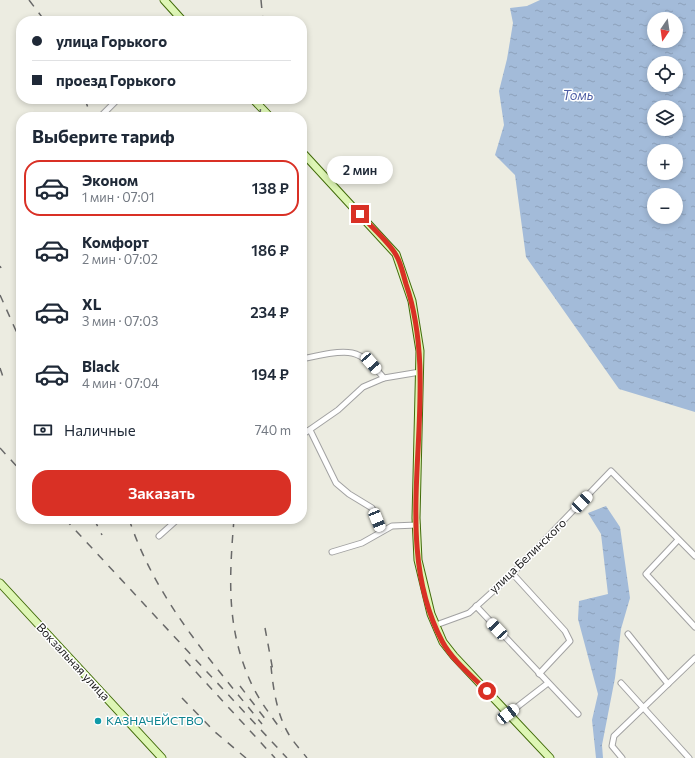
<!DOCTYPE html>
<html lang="ru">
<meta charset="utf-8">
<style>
:root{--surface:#fff;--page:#f6f6f7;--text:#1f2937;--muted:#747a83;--line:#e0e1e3;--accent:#d93025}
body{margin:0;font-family:Commissioner,sans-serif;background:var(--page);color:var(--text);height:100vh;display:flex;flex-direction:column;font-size:15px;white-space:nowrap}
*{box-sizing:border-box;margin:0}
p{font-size:13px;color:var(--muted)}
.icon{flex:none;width:22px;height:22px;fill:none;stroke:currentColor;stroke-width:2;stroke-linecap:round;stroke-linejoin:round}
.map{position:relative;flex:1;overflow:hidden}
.panel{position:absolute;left:16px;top:112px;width:291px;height:412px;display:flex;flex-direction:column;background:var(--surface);border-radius:16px;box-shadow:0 2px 6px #0003}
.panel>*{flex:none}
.hud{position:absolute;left:16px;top:16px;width:291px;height:88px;border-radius:16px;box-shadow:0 2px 6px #0003;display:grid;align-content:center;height:88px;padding:0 16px;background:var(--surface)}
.needle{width:26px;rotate:193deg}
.controls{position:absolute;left:647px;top:12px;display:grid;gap:8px}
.controls a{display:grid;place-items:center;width:36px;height:36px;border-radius:50%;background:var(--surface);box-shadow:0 2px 6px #0003;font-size:20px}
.end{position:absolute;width:18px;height:18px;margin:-9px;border:5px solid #d93025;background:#fff;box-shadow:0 0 0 2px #fff}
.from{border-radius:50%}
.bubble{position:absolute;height:28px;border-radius:14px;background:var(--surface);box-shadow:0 2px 6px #0003;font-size:13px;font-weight:600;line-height:28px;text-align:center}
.car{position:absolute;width:12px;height:24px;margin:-12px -6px;border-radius:5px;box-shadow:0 0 3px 1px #0007;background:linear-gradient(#fff 24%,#345 0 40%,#fff 0 76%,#345 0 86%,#fff 0)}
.hud b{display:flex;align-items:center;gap:14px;height:38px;font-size:15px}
.hud b+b{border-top:1px solid var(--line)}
.hud i{width:10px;height:10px;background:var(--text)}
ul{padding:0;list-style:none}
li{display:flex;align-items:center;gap:12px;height:56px;margin:0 8px 6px;padding:0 8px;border:2px solid transparent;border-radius:16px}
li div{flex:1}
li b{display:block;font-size:15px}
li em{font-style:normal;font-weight:600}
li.selected{border-color:var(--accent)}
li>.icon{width:36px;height:36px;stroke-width:1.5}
h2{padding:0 16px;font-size:18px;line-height:48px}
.pay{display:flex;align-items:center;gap:10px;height:44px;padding:0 16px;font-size:15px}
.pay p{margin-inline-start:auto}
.action{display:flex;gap:8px;margin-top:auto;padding:8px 16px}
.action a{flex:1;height:46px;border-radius:16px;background:var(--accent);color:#fff;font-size:16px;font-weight:600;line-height:46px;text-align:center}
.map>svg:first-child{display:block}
.water{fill:url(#water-ripples);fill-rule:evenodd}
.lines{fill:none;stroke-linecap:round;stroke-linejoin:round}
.street-casing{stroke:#a2a2a2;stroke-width:7}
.secondary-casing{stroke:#416b09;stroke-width:9}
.street{stroke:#fff;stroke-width:5}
.secondary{stroke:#def6b5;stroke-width:7}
.rail{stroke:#696969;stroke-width:1.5;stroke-dasharray:8 8;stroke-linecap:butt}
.route{stroke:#d93025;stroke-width:5}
.culture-dot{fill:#0f9aa8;stroke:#fff;stroke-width:1.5}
.labels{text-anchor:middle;stroke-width:3;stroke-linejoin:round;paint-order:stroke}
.street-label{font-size:12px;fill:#1b1b1b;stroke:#fff}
.culture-label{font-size:12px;fill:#0d838f;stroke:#fff;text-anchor:start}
.water-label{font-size:13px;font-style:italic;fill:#4d5da5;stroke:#fff}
</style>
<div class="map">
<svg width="695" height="758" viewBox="0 0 695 758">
<defs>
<pattern id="water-ripples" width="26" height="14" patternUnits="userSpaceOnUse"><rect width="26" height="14" fill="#a3bbd9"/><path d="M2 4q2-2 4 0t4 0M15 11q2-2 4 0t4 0" fill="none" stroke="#8ca0ba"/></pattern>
</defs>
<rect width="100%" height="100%" fill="#ecece1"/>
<g class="water">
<path d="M540,0H695V412L619,389L526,257L515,175L495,155L504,125L499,91L507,59L513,23L510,8L527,6ZM654,19H676V41H654ZM654,63H676V85H654ZM654,107H676V129H654ZM654,151H676V173H654ZM654,195H676V217H654Z"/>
<polygon points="606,506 620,527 630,598 621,629 615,678 602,745 603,758 596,758 592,720 598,694 578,619 579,601 608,594 601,534 588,513"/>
</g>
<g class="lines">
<g class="street-casing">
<g id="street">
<polyline points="103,117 103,114 118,99"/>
<path d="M302,359C316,356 338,350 352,353C366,356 376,369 384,378"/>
<polyline points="310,430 336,483 349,494 372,508 382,531"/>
<polyline points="302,435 338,410 363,387 384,378 420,372"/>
<polyline points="159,536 178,519"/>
<polyline points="678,540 646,574 695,627"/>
<polyline points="332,552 362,543 392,526 417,525"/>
<polyline points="512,573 565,631 570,641 539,674"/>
<polyline points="476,606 578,714"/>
<polyline points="436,625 469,613 512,574 611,471 695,556"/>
<polyline points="628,634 668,684"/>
<polyline points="621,683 689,758"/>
<polyline points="508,714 548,683"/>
<polyline points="622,758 612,746 614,736 695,658"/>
</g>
</g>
<g class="secondary-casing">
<g id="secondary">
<polyline points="164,0 183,21"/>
<polyline points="253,99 270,117"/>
<polyline points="302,152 396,254 412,301 420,351 416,518 418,560 431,614 443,642 454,656 550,758"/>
<polyline points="0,583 162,758"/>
</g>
</g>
<use href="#street" class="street"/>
<use href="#secondary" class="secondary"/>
<g class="rail">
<polyline points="29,0 45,21"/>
<polyline points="261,0 263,21"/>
<polyline points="85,99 91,117"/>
<polyline points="260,117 261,99"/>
<polyline points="0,266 1,268"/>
<polyline points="0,295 21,342"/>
<polyline points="0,368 3,377"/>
<polyline points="0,448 21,471"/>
<polyline points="65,519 287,758"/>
<polyline points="94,519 102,535"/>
<path d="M129,519C155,598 210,660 262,724"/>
<path d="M234,519C229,580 226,631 253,687C261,703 272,717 282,731"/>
<polyline points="265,628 273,671"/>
<polyline points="185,660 275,758"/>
<path d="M271,666C273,688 277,714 288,733C293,742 301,750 307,758"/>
<polyline points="240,686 266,720"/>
<polyline points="182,698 215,732 246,758"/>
</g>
</g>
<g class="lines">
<path class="route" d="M360,214C369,225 390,243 396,255C401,263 403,274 406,284C445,398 385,533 442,641C452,660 472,676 487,691"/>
</g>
<circle class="culture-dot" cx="98" cy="721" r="4"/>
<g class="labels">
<g class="street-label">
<text transform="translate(528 556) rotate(-44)" y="4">улица Белинского</text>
<text transform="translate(73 662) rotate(47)" y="4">Вокзальная улица</text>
</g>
<g class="culture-label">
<text x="106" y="725">КАЗНАЧЕЙСТВО</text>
</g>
<g class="water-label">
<text x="578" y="100">Томь</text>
</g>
</g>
</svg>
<div class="controls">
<a><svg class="needle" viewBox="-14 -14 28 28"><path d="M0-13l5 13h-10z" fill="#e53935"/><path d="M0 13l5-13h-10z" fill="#747a83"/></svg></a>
<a><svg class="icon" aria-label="locate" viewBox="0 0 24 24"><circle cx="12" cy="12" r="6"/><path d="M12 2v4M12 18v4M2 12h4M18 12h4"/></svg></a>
<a><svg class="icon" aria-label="layers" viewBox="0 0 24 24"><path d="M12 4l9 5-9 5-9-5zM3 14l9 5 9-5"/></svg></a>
<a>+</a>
<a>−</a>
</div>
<i class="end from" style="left:487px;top:691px"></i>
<i class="end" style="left:360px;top:214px"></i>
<div class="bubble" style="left:327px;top:156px;width:66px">2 мин</div>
<i class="car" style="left:371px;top:363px;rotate:139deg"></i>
<i class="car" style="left:582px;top:502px;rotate:44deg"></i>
<i class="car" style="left:377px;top:520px;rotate:158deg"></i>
<i class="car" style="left:497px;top:629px;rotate:317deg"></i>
<i class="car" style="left:508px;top:714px;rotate:52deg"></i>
<div class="hud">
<b><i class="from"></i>улица Горького</b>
<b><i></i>проезд Горького</b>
</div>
<section class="panel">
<h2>Выберите тариф</h2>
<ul>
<li class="selected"><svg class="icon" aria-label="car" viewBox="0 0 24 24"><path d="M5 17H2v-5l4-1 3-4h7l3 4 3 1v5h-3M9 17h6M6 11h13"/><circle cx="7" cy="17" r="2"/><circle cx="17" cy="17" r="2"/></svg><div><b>Эконом</b><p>1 мин · 07:01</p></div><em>138 ₽</em></li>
<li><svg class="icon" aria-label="car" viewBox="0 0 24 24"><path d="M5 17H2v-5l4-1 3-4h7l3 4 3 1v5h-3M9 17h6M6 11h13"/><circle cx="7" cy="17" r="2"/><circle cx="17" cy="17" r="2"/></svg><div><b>Комфорт</b><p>2 мин · 07:02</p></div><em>186 ₽</em></li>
<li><svg class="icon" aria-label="car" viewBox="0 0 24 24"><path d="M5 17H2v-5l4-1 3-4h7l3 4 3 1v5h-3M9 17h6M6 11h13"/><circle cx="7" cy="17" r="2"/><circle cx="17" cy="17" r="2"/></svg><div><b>XL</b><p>3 мин · 07:03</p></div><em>234 ₽</em></li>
<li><svg class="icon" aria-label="car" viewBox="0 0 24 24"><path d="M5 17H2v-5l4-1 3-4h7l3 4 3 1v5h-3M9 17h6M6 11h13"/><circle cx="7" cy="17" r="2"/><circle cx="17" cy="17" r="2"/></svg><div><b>Black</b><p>4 мин · 07:04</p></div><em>194 ₽</em></li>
</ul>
<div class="pay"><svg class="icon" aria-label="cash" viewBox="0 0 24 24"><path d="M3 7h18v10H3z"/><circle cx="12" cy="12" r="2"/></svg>Наличные<p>740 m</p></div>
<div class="action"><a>Заказать</a></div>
</section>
</div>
